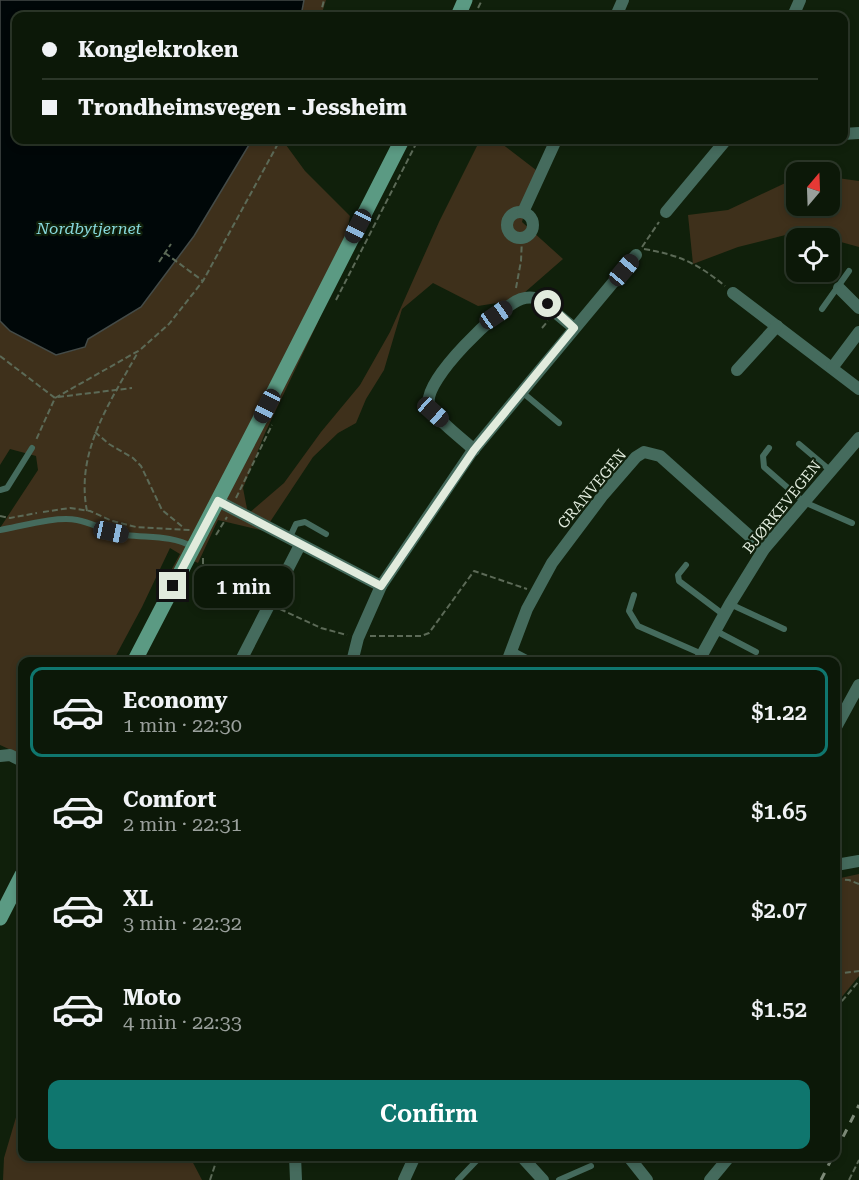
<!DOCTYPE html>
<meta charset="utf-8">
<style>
:root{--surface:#0c1808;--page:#152112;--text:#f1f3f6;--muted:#9aa09c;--line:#2c3729;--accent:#0f766e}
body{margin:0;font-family:"Roboto Serif",serif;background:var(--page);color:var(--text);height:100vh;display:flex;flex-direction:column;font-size:22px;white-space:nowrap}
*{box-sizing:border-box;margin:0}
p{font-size:20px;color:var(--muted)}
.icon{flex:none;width:33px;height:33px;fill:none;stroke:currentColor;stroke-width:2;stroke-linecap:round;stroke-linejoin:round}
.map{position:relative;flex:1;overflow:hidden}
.drawer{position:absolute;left:18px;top:657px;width:822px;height:504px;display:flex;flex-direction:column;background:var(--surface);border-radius:12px;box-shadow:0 3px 9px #0003,0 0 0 2px var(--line)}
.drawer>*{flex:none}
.hud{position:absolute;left:12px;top:12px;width:836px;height:132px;border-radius:12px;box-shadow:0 3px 9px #0003,0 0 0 2px var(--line);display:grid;align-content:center;height:132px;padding:0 30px;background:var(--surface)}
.needle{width:39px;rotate:19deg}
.buttons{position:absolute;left:786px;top:162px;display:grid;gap:12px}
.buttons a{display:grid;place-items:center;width:54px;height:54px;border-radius:12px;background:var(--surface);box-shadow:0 3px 9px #0003,0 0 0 2px var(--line);font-size:30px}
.end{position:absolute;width:27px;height:27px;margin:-14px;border:8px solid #e1ebdd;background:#111;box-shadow:0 0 0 3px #111}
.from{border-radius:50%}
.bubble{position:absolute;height:42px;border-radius:12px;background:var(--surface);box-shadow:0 3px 9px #0003,0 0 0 2px var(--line);font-size:20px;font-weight:600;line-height:42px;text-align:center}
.car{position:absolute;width:18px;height:36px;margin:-18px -9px;border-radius:8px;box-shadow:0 0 4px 2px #0007;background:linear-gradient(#222 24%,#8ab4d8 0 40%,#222 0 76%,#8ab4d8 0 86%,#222 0)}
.hud b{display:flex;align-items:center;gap:21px;height:57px;font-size:22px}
.hud b+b{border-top:2px solid var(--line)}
.hud i{width:15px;height:15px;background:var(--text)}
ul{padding:10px 0 0;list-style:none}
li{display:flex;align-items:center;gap:18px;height:90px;margin:0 12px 9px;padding:0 18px;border:3px solid transparent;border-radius:12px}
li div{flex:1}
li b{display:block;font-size:22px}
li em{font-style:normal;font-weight:600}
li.on{border-color:var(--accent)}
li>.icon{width:54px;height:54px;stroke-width:1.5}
.cta{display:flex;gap:12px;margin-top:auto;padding:12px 30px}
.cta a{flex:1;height:69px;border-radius:12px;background:var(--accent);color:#fff;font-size:24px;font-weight:600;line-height:69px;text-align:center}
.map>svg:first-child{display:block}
.green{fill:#3e301b}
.water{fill:#000708;stroke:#444b48;stroke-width:1.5}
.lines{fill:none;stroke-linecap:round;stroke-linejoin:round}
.path{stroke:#5c6a57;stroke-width:2;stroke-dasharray:6 3;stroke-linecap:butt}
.service{stroke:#456b5d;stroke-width:6}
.minor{stroke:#456b5d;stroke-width:12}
.secondary{stroke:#5b9a83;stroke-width:15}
.rail{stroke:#7e8b79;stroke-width:3;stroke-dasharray:8 8;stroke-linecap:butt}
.route{stroke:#e1ebdd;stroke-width:8}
.labels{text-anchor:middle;stroke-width:4.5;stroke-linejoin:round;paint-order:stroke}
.street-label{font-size:15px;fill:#e1ebdd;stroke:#10200b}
.water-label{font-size:16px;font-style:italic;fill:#88d9dd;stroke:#10200b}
</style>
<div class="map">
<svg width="859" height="1180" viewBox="0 0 859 1180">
<rect width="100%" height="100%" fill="#10200b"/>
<g class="green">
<polygon points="304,0 326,0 321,16 301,16"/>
<polygon points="252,140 288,140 286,145 305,171 350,216 340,269 317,324 265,433 243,488 248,514 284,483 321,432 360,385 390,332 439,222 480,140 503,140 502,144 536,170 522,222 563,259 516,300 478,306 433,283 402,309 384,370 366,399 356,423 338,433 313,457 264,531 218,520 198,563 181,555 181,560 161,589 180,554 170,548 142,607 113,661 22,662 22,755 0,745 0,528 38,470 36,456 10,449 0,465 0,321 10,331 88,339 141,307 194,235"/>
<polygon points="830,177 859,181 859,247 801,231 738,247 693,264 688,215 728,210 796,178 796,206 830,206"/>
<polygon points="859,874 859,976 836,1004 836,879"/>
<polygon points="22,1097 22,1156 190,1157 202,1180 3,1180 4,1158"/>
</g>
<polygon class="water" points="0,0 304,0 301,16 16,16 16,140 252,140 194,236 141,307 88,339 85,347 56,355 10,331 0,321"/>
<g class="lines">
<g class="path">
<polyline points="320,16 324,0"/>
<polyline points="474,16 482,0"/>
<polyline points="642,247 659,222"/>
<path d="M644,249C679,255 697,263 725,286"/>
<polyline points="165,253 203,281"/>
<polyline points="159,262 171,244"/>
<polyline points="516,288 521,261 522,238"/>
<polyline points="336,300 418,140"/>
<polyline points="542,328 548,321"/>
<polyline points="0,356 55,398 36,440"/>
<polyline points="58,397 132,388"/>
<polyline points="55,398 140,350 169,324 203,281 280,140"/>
<polyline points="95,432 109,444 133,458 141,466 162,510 184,528"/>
<polyline points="236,498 272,425"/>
<path d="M87,511C75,451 111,401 138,352"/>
<polyline points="43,512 70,508 90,511 112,521 136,527 190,530"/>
<polyline points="0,516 10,518 37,513"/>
<polyline points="216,535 227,517"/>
<polyline points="203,558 203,567 208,571 261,599"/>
<polyline points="280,609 321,628 347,635"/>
<polyline points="370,636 421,636 429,633 474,571 527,589"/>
<polyline points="836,879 849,880 859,884"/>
<polyline points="836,974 859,971"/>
<polyline points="836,1008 859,981"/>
<polyline points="210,1180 218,1156"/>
<polyline points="849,1180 859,1160"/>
</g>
<g class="service">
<polyline points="822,309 849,271"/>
<polyline points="522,392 559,423"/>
<polyline points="799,444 831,471"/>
<polyline points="769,448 763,456 764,467 804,502 852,523"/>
<polyline points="0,490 7,488 32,448"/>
<path d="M0,530C22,526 56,516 77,520C94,523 108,533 126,535C149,538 171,535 193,547"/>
<polyline points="289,539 296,524 305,522 326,534"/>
<polyline points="686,565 678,575 679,581 724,615"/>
<polyline points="634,595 629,611 638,626 702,654"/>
<polyline points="730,604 784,629"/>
<polyline points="716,631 756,652"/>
<polyline points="836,808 837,808"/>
<polyline points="458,1180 481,1156"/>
<polyline points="559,1180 591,1166"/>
</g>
<g class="minor">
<polyline points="616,16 623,0"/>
<polyline points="793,16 800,0"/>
<polyline points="843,134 859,133"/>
<circle cx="520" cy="225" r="13"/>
<polyline points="523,212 556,140"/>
<polyline points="666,212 726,140"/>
<polyline points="839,288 859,308"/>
<polyline points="733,293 859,389"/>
<polyline points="832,368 859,332"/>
<polyline points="737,370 777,326"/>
<path d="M474,450C463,439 433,418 429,404C423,380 499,307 521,299C527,297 533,297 539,299L574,328"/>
<polyline points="218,501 381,586"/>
<polyline points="511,653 528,662"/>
<polyline points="240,662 300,545"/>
<polyline points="352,662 358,638 381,586 471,453 636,255"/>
<polyline points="507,662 527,609 552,563 603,495 636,457 644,452 660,456 764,549"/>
<polyline points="698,662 730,604 764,549 859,438"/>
<polyline points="836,727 859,685"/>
<polyline points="0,756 10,755 22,761"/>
<polyline points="836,865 859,861"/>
<polyline points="295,1156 296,1180"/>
<polyline points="521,1156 543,1180"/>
<polyline points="628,1156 647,1180"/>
<polyline points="404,1180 415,1156"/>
<polyline points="710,1180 730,1156"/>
</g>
<g class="secondary">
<polyline points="458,16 465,0"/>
<polyline points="134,662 260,419 402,140"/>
<polyline points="0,918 22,875"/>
</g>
<g class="rail">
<polyline points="836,1151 859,1105"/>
<polyline points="821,1180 833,1156"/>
</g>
</g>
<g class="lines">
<polyline class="route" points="173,586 218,501 381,586 474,450 574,328 548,304"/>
</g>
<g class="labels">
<g class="street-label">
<text transform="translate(592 489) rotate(-50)" y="5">GRANVEGEN</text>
<text transform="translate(782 507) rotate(-51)" y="5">BJØRKEVEGEN</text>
</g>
<g class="water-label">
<text x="89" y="234">Nordbytjernet</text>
</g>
</g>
</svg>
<div class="buttons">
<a><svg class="needle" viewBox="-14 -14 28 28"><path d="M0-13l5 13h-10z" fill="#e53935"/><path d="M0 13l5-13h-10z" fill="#9aa09c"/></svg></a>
<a><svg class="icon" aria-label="locate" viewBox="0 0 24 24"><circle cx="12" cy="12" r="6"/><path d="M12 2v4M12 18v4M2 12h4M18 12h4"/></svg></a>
</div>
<i class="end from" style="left:548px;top:304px"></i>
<i class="end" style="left:173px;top:586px"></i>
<div class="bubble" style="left:194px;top:566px;width:99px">1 min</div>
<i class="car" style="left:358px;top:226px;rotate:207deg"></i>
<i class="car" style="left:624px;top:270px;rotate:40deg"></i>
<i class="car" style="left:496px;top:315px;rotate:55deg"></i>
<i class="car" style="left:267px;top:406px;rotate:207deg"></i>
<i class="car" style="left:433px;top:412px;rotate:132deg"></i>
<i class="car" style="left:111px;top:532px;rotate:102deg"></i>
<div class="hud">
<b><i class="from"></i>Konglekroken</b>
<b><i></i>Trondheimsvegen - Jessheim</b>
</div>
<section class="drawer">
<ul>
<li class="on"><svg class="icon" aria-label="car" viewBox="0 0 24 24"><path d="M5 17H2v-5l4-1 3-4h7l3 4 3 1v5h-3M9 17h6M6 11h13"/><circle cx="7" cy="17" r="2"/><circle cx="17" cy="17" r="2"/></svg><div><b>Economy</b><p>1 min · 22:30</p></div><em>$1.22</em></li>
<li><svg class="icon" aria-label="car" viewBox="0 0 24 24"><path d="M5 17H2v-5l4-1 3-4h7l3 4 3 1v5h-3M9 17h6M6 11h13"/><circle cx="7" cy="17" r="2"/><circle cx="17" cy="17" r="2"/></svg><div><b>Comfort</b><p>2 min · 22:31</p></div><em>$1.65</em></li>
<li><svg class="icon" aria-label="car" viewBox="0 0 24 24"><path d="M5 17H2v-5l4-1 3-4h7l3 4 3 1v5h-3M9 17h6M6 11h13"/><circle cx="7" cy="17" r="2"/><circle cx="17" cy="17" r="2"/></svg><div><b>XL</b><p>3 min · 22:32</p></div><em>$2.07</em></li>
<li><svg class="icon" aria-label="car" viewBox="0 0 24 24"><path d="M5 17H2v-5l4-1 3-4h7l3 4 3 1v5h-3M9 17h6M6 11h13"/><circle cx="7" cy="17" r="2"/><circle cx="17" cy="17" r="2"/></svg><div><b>Moto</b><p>4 min · 22:33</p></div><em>$1.52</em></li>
</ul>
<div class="cta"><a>Confirm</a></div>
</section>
</div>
